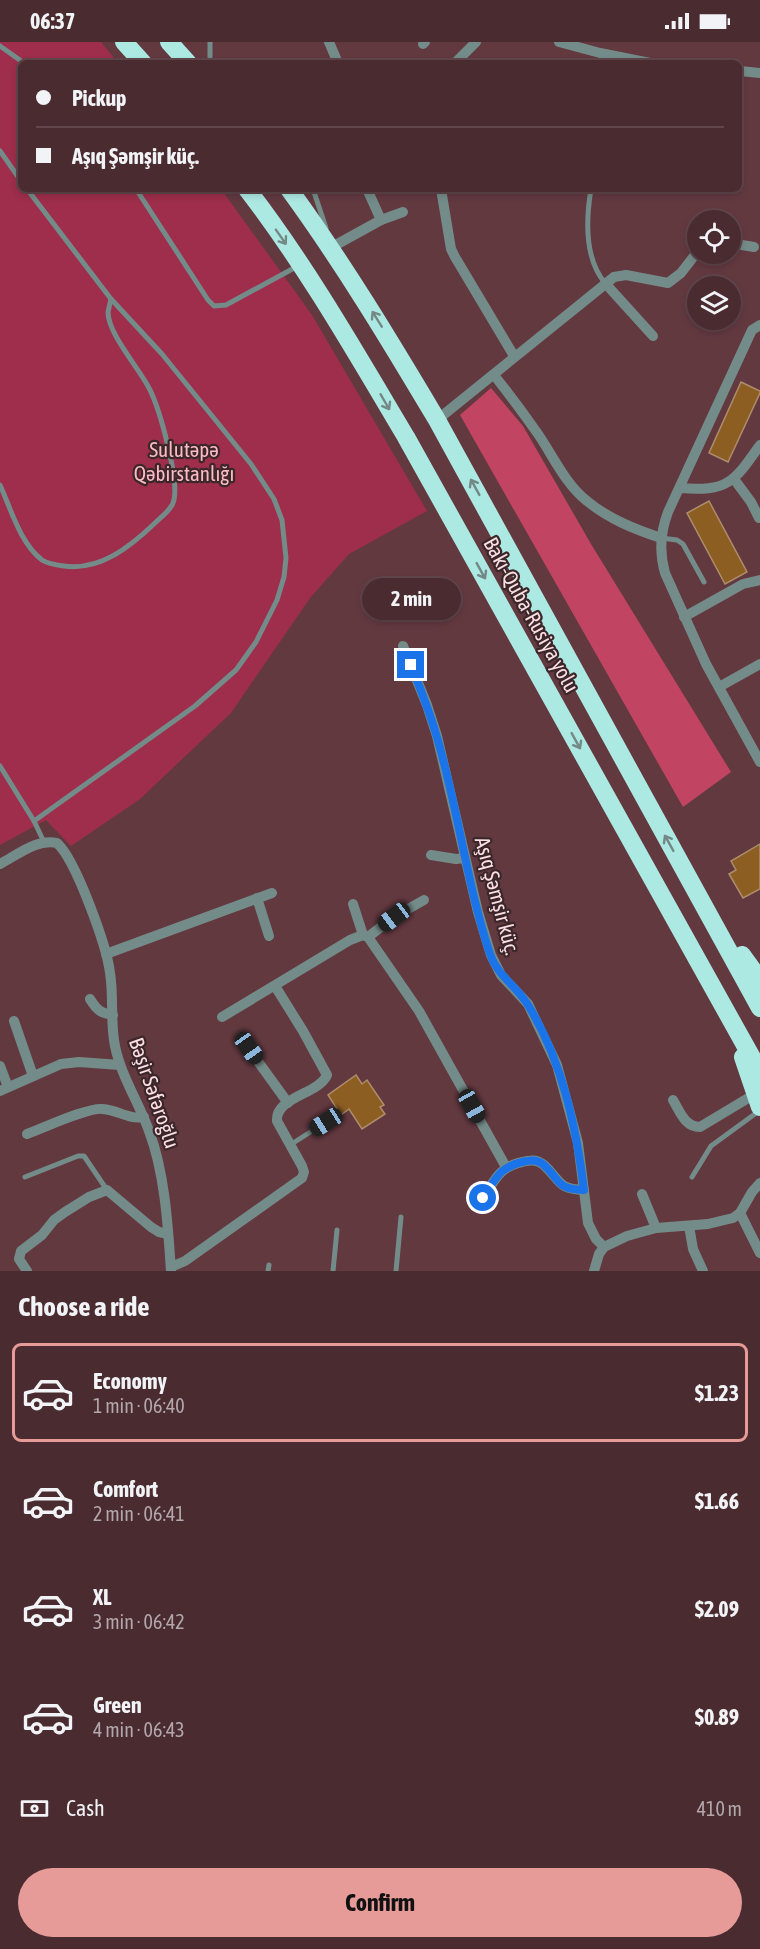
<!DOCTYPE html>
<meta charset="utf-8">
<style>
:root{--surface:#4a2b30;--page:#513338;--text:#f1f3f6;--muted:#b2a7ab;--line:#61474c;--accent:#e69b98}
body{margin:0;font-family:"Asap Condensed",sans-serif;background:var(--page);color:var(--text);height:100vh;display:flex;flex-direction:column;font-size:22px;white-space:nowrap}
*{box-sizing:border-box;margin:0}
p{font-size:20px;color:var(--muted)}
.icon{flex:none;width:33px;height:33px;fill:none;stroke:currentColor;stroke-width:2;stroke-linecap:round;stroke-linejoin:round}
.map{position:relative;height:1229px;overflow:hidden}
.details{display:flex;flex-direction:column;background:var(--surface);flex:1}
.details>*{flex:none}
.guide{position:absolute;left:18px;top:18px;width:724px;height:132px;border-radius:9px;box-shadow:0 3px 9px #0003,0 0 0 2px var(--line);display:grid;align-content:center;height:132px;padding:0 18px;background:var(--surface)}
.buttons{position:absolute;left:687px;top:168px;display:grid;gap:12px}
.buttons a{display:grid;place-items:center;width:54px;height:54px;border-radius:50%;background:var(--surface);box-shadow:0 3px 9px #0003,0 0 0 2px var(--line);font-size:30px}
.end{position:absolute;width:27px;height:27px;margin:-14px;border:8px solid #1a73e8;background:#fff;box-shadow:0 0 0 3px #fff}
.from{border-radius:50%}
.bubble{position:absolute;height:42px;border-radius:21px;background:var(--surface);box-shadow:0 3px 9px #0003,0 0 0 2px var(--line);font-size:20px;font-weight:700;line-height:42px;text-align:center}
.car{position:absolute;width:18px;height:36px;margin:-18px -9px;border-radius:8px;box-shadow:0 0 4px 2px #0007;background:linear-gradient(#222 24%,#8ab4d8 0 40%,#222 0 76%,#8ab4d8 0 86%,#222 0)}
.guide b{display:flex;align-items:center;gap:21px;height:57px;font-size:22px}
.guide b+b{border-top:2px solid var(--line)}
.guide i{width:15px;height:15px;background:var(--text)}
ul{padding:0;list-style:none}
li{display:flex;align-items:center;gap:18px;height:99px;margin:0 12px 9px;padding:0 6px;border:3px solid transparent;border-radius:9px}
li div{flex:1}
li b{display:block;font-size:22px}
li em{font-style:normal;font-weight:700}
li.current{border-color:var(--accent)}
li>.icon{width:54px;height:54px;stroke-width:1.5}
h2{padding:0 18px;font-size:27px;line-height:72px}
.pay{display:flex;align-items:center;gap:15px;height:66px;padding:0 18px;font-size:22px}
.pay p{margin-inline-start:auto}
.button{display:flex;gap:12px;margin-top:auto;padding:12px 18px}
.button a{flex:1;height:69px;border-radius:36px;background:var(--accent);color:#111;font-size:24px;font-weight:700;line-height:69px;text-align:center}
.status{display:flex;justify-content:space-between;align-items:center;height:42px;padding:0 30px;background:var(--surface);direction:ltr}
.status svg{height:16px;fill:currentColor}
.map>svg:first-child{display:block}
.green{fill:#9e2e4b}
.forest{fill:#c14463}
.building{fill:#8d5e22;stroke:#ad8d6b;stroke-width:1.5}
.lines{fill:none;stroke-linecap:round;stroke-linejoin:round}
.lane{stroke:#748c89;stroke-width:5}
.street{stroke:#748c89;stroke-width:10}
.highway{stroke:#ade9e3;stroke-width:18}
.oneway{stroke:#748886}
.route{stroke:#1a73e8;stroke-width:8}
.labels{text-anchor:middle;stroke-width:4.5;stroke-linejoin:round;paint-order:stroke}
.park-label{font-size:21px;fill:#fcbac4;stroke:#3b272a}
.street-label{font-size:21px;fill:#fbdfe3;stroke:#3b272a}
</style>
<div class="status"><b>06:37</b><svg viewBox="0 0 49 12"><path d="M0 12V9h3v3zM5 12V6h3v6zM10 12V3h3v9zM15 12V0h3v12zM26 1h20v11H26zM47 4h2v5h-2z"/></svg></div>
<div class="map">
<svg width="760" height="1229" viewBox="0 0 760 1229">
<rect width="100%" height="100%" fill="#633940"/>
<polygon class="green" points="0,0 101,0 118,21 21,21 21,147 221,147 312,273 427,469 349,512 310,556 231,671 140,757 71,804 46,778 0,803"/>
<polygon class="forest" points="491,346 523,384 591,502 731,730 683,765 460,373"/>
<g class="building">
<polygon points="741,340 760,349 760,351 728,420 709,411"/>
<polygon points="709,459 747,530 725,542 687,471"/>
<polygon points="760,802 760,847 743,856 729,832 736,828 731,819"/>
<polygon points="356,1033 362,1042 367,1038 384,1063 380,1065 385,1072 362,1087 349,1067 341,1073 328,1053"/>
</g>
<g class="lines">
<g class="lane">
<polyline points="210,0 210,21"/>
<polyline points="0,4 24,21"/>
<polyline points="0,109 21,139"/>
<polyline points="27,147 111,257 162,312 251,422 274,457 282,478 286,516 284,535 277,558 256,600 236,628 195,664 34,779"/>
<polyline points="136,147 208,258 214,264 226,263 296,225"/>
<polyline points="313,147 326,186"/>
<path d="M591,147C586,177 584,216 605,241"/>
<path d="M0,443C11,467 20,501 42,518C48,522 56,523 64,524C100,529 130,505 155,481C161,475 170,469 173,461C181,441 159,365 149,346C139,326 108,292 108,270C109,266 110,261 111,257"/>
<polyline points="661,496 677,498 683,502 704,540"/>
<polyline points="0,724 34,779 44,800"/>
<polyline points="290,1103 326,1080"/>
<polyline points="25,1135 78,1114 84,1114 107,1148"/>
<polyline points="692,1135 711,1104 759,1069"/>
<polyline points="268,1229 269,1223"/>
<polyline points="333,1229 337,1188"/>
<polyline points="396,1229 401,1175"/>
</g>
<g class="street">
<polyline points="329,0 338,21"/>
<polyline points="559,0 600,11 650,21"/>
<polyline points="423,2 425,0"/>
<polyline points="455,21 476,0"/>
<polyline points="740,29 760,31"/>
<polyline points="367,147 381,178"/>
<polyline points="441,147 451,207 455,215 514,314"/>
<polyline points="730,201 754,205"/>
<polyline points="332,205 381,178 403,170"/>
<polyline points="605,241 653,294"/>
<path d="M760,283L752,288L668,470C660,491 659,510 665,531L706,622L760,720"/>
<path d="M494,333C509,352 524,372 538,392C553,414 566,443 587,459C609,477 634,487 661,496"/>
<polyline points="437,378 614,235 626,233 668,241 681,231 698,209"/>
<polyline points="734,437 751,460 759,476"/>
<path d="M680,446C728,450 734,440 760,403"/>
<polyline points="684,575 743,542 760,538"/>
<polyline points="403,604 427,663 437,694 478,870 491,913 501,933 528,962 557,1023 578,1101 588,1181 596,1197 604,1205"/>
<polyline points="719,645 760,622"/>
<polyline points="431,813 456,817 465,816"/>
<path d="M0,822C16,814 37,796 57,801C76,818 107,905 110,931C114,955 110,981 115,1004C121,1034 139,1061 149,1089C165,1131 168,1185 171,1229"/>
<polyline points="257,856 269,894"/>
<polyline points="353,862 363,893"/>
<polyline points="368,895 394,875 424,858"/>
<polyline points="106,912 272,851"/>
<path d="M90,957C97,968 100,971 113,973"/>
<polyline points="222,975 350,898 363,893 368,895 419,969 506,1125"/>
<polyline points="14,979 33,1034"/>
<polyline points="249,1007 288,1061"/>
<polyline points="0,1024 8,1045"/>
<polyline points="0,1049 61,1022 79,1020 120,1023"/>
<path d="M673,1058C680,1070 685,1085 700,1085L755,1052"/>
<path d="M27,1092C44,1086 88,1065 103,1067C118,1068 129,1078 144,1075"/>
<polyline points="642,1152 656,1186"/>
<path d="M483,1156C495,1138 499,1125 522,1120C530,1118 537,1117 544,1123C561,1139 557,1147 584,1148"/>
<polyline points="740,1171 760,1211"/>
<polyline points="689,1184 693,1207 703,1229"/>
<path d="M171,1225L185,1219L302,1136L304,1130L302,1124L277,1079C275,1055 319,1052 327,1033L303,989L275,944"/>
<polyline points="27,1229 19,1217 21,1209 42,1193 54,1178 65,1170 89,1155 107,1148 151,1185 159,1190 168,1192"/>
<polyline points="594,1229 599,1212 604,1205 627,1194 656,1186 708,1182 733,1176 740,1171 752,1150 760,1141"/>
</g>
<g class="highway">
<polyline points="124,0 143,21"/>
<polyline points="169,0 188,21"/>
<path d="M247,147C307,225 356,311 406,395L760,1030"/>
<path d="M289,147C343,221 390,299 437,378L760,966"/>
<polyline points="742,913 760,938"/>
<polyline points="743,1015 760,1065"/>
</g>
</g>
<defs><path id="oneway-shaft" d="M-6 0H5M1.5-3L5.5 0L1.5 3" fill="none" stroke-width="1.6" stroke-linecap="round" stroke-linejoin="round" transform="scale(1.5)"/></defs>
<g class="oneway">
<use href="#oneway-shaft" transform="translate(281 195) rotate(55)"/>
<use href="#oneway-shaft" transform="translate(377 277) rotate(-122)"/>
<use href="#oneway-shaft" transform="translate(385 360) rotate(60)"/>
<use href="#oneway-shaft" transform="translate(475 445) rotate(-119)"/>
<use href="#oneway-shaft" transform="translate(481 529) rotate(61)"/>
<use href="#oneway-shaft" transform="translate(576 699) rotate(61)"/>
<use href="#oneway-shaft" transform="translate(669 801) rotate(-119)"/>
</g>
<g class="lines">
<path class="route" d="M411,623C420,646 429,668 436,692C458,764 466,840 490,912C498,935 516,943 528,963C562,1018 576,1084 584,1148C556,1147 561,1139 544,1123C537,1117 530,1118 522,1120C499,1125 495,1138 483,1156"/>
</g>
<g class="labels">
<g class="park-label">
<text x="184" y="415">Sulutəpə<tspan x="184" dy="24">Qəbirstanlığı</tspan></text>
</g>
<g class="street-label">
<text transform="translate(531 573) rotate(61)" y="7">Bakı-Quba-Rusiya yolu</text>
<text transform="translate(497 854) rotate(75)" y="7">Aşıq Şəmşir küç.</text>
<text transform="translate(154 1051) rotate(71)" y="7">Bəşir Səfəroğlu</text>
</g>
</g>
</svg>
<div class="buttons">
<a><svg class="icon" aria-label="locate" viewBox="0 0 24 24"><circle cx="12" cy="12" r="6"/><path d="M12 2v4M12 18v4M2 12h4M18 12h4"/></svg></a>
<a><svg class="icon" aria-label="layers" viewBox="0 0 24 24"><path d="M12 4l9 5-9 5-9-5zM3 14l9 5 9-5"/></svg></a>
</div>
<i class="end from" style="left:483px;top:1156px"></i>
<i class="end" style="left:411px;top:623px"></i>
<div class="bubble" style="left:362px;top:536px;width:99px">2 min</div>
<i class="car" style="left:394px;top:875px;rotate:233deg"></i>
<i class="car" style="left:249px;top:1006px;rotate:145deg"></i>
<i class="car" style="left:472px;top:1064px;rotate:151deg"></i>
<i class="car" style="left:326px;top:1080px;rotate:238deg"></i>
<div class="guide">
<b><i class="from"></i>Pickup</b>
<b><i></i>Aşıq Şəmşir küç.</b>
</div>
</div>
<section class="details">
<h2>Choose a ride</h2>
<ul>
<li class="current"><svg class="icon" aria-label="car" viewBox="0 0 24 24"><path d="M5 17H2v-5l4-1 3-4h7l3 4 3 1v5h-3M9 17h6M6 11h13"/><circle cx="7" cy="17" r="2"/><circle cx="17" cy="17" r="2"/></svg><div><b>Economy</b><p>1 min · 06:40</p></div><em>$1.23</em></li>
<li><svg class="icon" aria-label="car" viewBox="0 0 24 24"><path d="M5 17H2v-5l4-1 3-4h7l3 4 3 1v5h-3M9 17h6M6 11h13"/><circle cx="7" cy="17" r="2"/><circle cx="17" cy="17" r="2"/></svg><div><b>Comfort</b><p>2 min · 06:41</p></div><em>$1.66</em></li>
<li><svg class="icon" aria-label="car" viewBox="0 0 24 24"><path d="M5 17H2v-5l4-1 3-4h7l3 4 3 1v5h-3M9 17h6M6 11h13"/><circle cx="7" cy="17" r="2"/><circle cx="17" cy="17" r="2"/></svg><div><b>XL</b><p>3 min · 06:42</p></div><em>$2.09</em></li>
<li><svg class="icon" aria-label="car" viewBox="0 0 24 24"><path d="M5 17H2v-5l4-1 3-4h7l3 4 3 1v5h-3M9 17h6M6 11h13"/><circle cx="7" cy="17" r="2"/><circle cx="17" cy="17" r="2"/></svg><div><b>Green</b><p>4 min · 06:43</p></div><em>$0.89</em></li>
</ul>
<div class="pay"><svg class="icon" aria-label="cash" viewBox="0 0 24 24"><path d="M3 7h18v10H3z"/><circle cx="12" cy="12" r="2"/></svg>Cash<p>410 m</p></div>
<div class="button"><a>Confirm</a></div>
</section>
